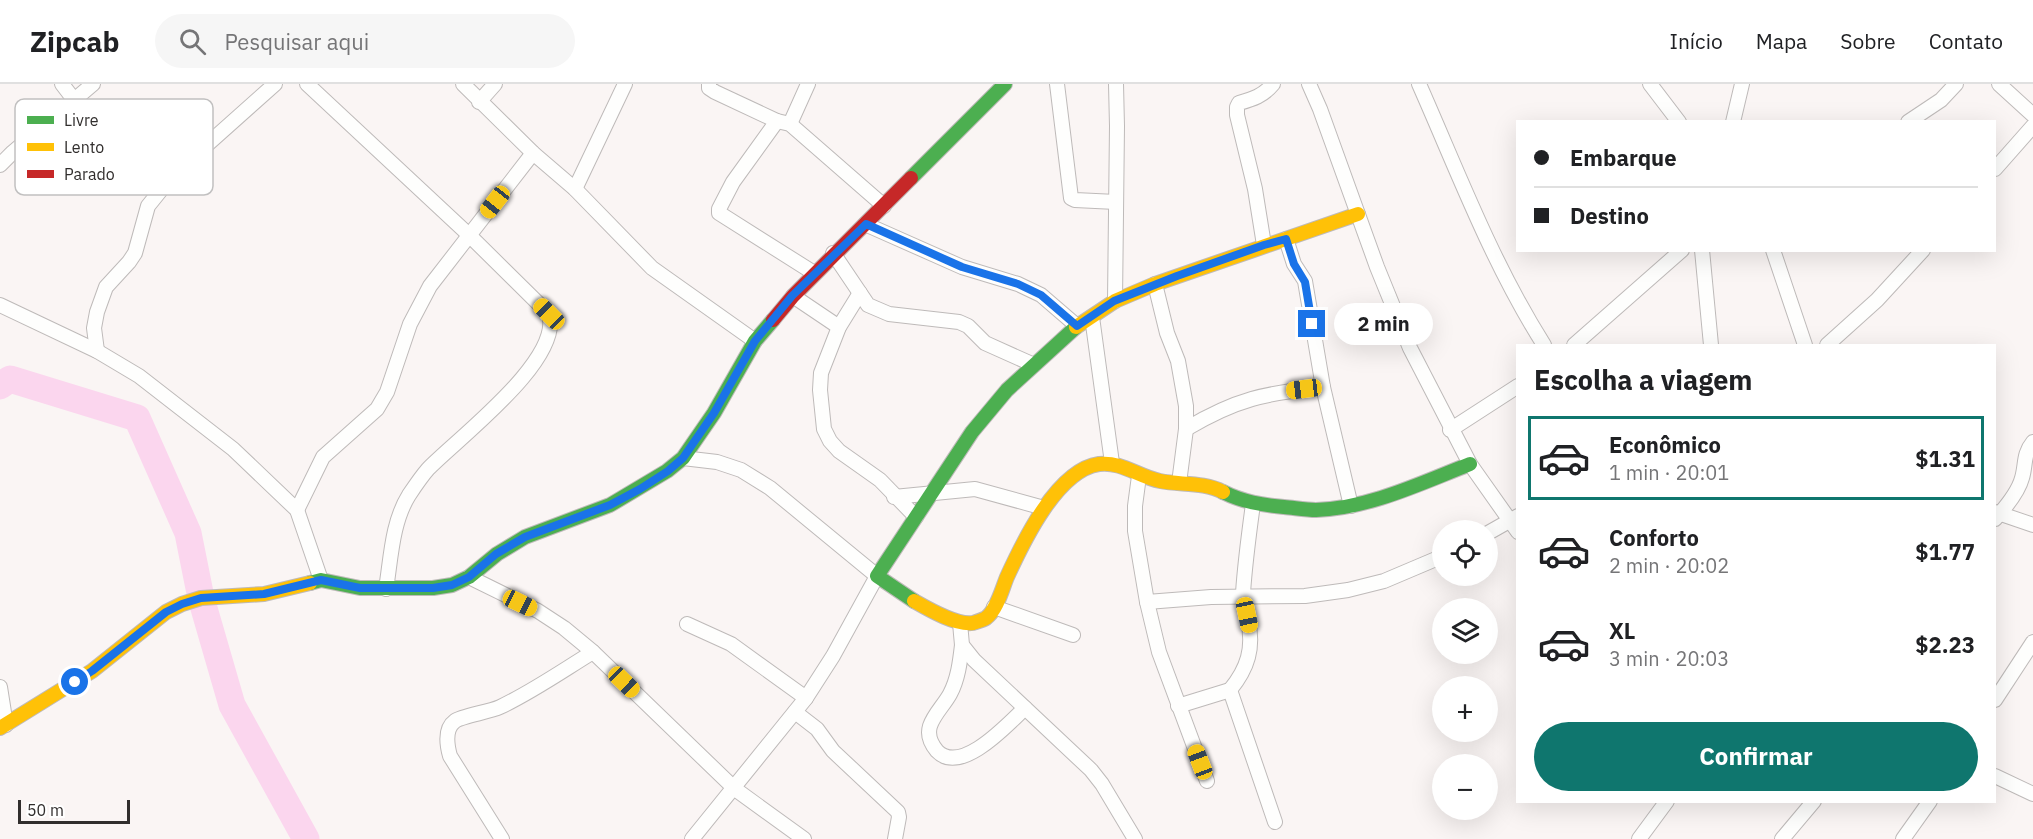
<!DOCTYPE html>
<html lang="pt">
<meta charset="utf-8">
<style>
:root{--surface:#fff;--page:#f6f6f6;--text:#202124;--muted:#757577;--line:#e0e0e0;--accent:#0f766e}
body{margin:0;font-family:"IBM Plex Sans",sans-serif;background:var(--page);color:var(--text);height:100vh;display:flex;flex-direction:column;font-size:22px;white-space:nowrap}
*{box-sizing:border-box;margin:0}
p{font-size:20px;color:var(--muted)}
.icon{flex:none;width:33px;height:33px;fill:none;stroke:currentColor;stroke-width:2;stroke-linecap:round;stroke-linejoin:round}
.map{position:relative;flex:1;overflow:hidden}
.drawer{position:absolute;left:1516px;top:260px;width:480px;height:459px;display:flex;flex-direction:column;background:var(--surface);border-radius:0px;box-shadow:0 6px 24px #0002}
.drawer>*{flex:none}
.guide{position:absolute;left:1516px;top:36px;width:480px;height:132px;border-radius:0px;box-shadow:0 6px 24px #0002;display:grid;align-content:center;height:132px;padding:0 18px;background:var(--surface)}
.controls{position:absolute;left:1432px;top:436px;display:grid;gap:12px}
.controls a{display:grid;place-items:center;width:66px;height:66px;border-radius:50%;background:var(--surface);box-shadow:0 6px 24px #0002;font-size:30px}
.scale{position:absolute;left:18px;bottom:15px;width:112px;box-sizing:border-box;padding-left:6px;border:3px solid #312e2d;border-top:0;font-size:16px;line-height:21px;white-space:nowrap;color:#312e2d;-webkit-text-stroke:4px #fff;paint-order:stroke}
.end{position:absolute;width:27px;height:27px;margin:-14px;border:8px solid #1a73e8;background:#fff;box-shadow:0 0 0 3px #fff}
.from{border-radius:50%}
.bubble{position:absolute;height:42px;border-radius:21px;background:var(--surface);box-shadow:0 6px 24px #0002;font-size:20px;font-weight:800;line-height:42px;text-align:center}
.car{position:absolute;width:18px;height:36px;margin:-18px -9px;border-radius:8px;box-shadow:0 0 4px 2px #0007;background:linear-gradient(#f5c518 24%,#345 0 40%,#f5c518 0 76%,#345 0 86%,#f5c518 0)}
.guide b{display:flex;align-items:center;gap:21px;height:57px;font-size:22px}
.guide b+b{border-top:2px solid var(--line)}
.guide i{width:15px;height:15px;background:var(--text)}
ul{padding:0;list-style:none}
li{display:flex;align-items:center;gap:18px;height:84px;margin:0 12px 9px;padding:0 6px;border:3px solid transparent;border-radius:0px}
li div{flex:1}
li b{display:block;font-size:22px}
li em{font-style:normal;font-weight:800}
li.active{border-color:var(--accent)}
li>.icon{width:54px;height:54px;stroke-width:1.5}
h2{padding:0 18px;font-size:27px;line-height:72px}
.action{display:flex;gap:12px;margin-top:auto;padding:12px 18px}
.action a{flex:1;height:69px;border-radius:36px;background:var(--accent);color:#fff;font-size:24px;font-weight:800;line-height:69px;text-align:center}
header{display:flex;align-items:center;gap:36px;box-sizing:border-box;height:84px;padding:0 30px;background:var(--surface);border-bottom:2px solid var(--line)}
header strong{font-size:28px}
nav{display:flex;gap:33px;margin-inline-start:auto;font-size:21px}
.search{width:420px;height:54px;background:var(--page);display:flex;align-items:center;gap:15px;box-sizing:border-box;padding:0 21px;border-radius:33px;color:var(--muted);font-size:22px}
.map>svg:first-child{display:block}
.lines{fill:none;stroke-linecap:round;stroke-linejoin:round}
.river{stroke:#fbd6ee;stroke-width:27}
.street-casing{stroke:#bebab9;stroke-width:16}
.fast-casing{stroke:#bebab9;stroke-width:16}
.slow-casing{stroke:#bebab9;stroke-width:16}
.jam-casing{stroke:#bebab9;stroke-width:16}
.street{stroke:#fefefd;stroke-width:14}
.fast{stroke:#4caf50;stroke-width:14}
.slow{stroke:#ffc107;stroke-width:14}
.jam{stroke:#c62828;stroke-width:14}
.route{stroke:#1a73e8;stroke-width:8}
.key{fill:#fff;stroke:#c1c0c0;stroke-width:1.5}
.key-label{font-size:16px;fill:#312e2d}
</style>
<header>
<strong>Zipcab</strong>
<div class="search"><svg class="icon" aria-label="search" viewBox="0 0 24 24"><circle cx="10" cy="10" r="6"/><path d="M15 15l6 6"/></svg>Pesquisar aqui</div>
<nav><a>Início</a><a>Mapa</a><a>Sobre</a><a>Contato</a></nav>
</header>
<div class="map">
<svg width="2033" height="755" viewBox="0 0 2033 755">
<rect width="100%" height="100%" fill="#faf5f4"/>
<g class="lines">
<polyline class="river" points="0,302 10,295 137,334 188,449 201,514 232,621 306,755"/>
<g class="street-casing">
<g id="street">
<polyline points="62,0 75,17"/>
<path d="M307,0L469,151L549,230C563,276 458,354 428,385C421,393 415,402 409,411C392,438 391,474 386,505"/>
<polyline points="463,0 533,69 575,105 652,184 755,257"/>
<polyline points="709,0 709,4 715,8 777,37 790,40 884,122"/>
<polyline points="1057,0 1071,114 1075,116 1116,118"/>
<polyline points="1309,0 1320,25 1377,183 1410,264 1470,380 1518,448"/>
<path d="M1419,0C1458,88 1492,179 1544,261"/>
<polyline points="1650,0 1679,38"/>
<polyline points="1999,0 2033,31"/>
<polyline points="479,18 495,0"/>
<polyline points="777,37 733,98 719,125 719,129 814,189"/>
<polyline points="1733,38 1742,0"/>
<polyline points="1908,38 1941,16 1956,0"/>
<polyline points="790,40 808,0"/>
<polyline points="0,81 13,68 93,0"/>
<polyline points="1995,85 2033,42"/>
<polyline points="575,105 625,0"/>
<polyline points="865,140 962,183 1018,200 1041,211 1077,242"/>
<polyline points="1286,155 1294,180 1305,197 1323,303 1351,422"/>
<path d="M1264,161L1255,105L1237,31V23L1239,19C1253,15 1263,12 1273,0"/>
<polyline points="1702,166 1711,261"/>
<polyline points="1773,166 1805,261"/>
<polyline points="833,169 868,221 889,230 959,238 968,242 985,259 1034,281"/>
<polyline points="1155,200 1167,249 1178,277 1186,322 1186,345 1179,399"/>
<polyline points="860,209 839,243 821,289 820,306 824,345 830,357 839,367 880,396 916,433"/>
<polyline points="793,212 839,243"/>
<polyline points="1115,217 1117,42 1116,0"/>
<polyline points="0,221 97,267 139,292 233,365 297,426 321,496"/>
<polyline points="1092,233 1112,379"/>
<polyline points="1574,261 1682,166"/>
<polyline points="1827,261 1877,216 1923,166"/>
<polyline points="97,267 94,244 97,228 106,203 129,178 135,169 148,122 173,91 275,0"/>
<path d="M1186,345C1236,315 1266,309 1323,303"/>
<polyline points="1450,346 1518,302"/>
<polyline points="683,374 717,378 741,386 770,404 877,492 833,572 806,614 692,755"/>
<polyline points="1139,392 1135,422 1135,447 1147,518 1159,568 1207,697"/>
<polyline points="894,413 975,405 1044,424"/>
<polyline points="297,426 323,373 377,325 387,308 410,240 430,202 533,69"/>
<polyline points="1995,428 2033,441"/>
<path d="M1995,435C2005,424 2018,409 2022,394C2026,381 2023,370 2033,358"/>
<polyline points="1488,449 1518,432"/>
<polyline points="469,493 538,527 564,544 593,568 735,705 804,755"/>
<polyline points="1147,518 1211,513 1305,512 1348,506 1384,497 1443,472"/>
<polyline points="994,523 1073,551"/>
<polyline points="960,539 962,561 974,576 1091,686 1102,700 1135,755"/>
<polyline points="687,540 731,560 806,614"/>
<path d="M962,561C960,578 958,595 950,610C944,621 934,630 930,642C927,652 931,660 937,667C961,692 1008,640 1025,624"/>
<polyline points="0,603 6,641"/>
<path d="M1230,606C1248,584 1254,564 1248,536C1246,528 1243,518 1243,509C1245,479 1249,449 1253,420"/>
<polyline points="1995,616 2033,558"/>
<polyline points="1178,622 1230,606 1275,738"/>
<polyline points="795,628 817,645 833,667 898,728 899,733 895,755"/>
<polyline points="1995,692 2033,710"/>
<path d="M502,755L450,672C447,661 444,645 455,637C462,632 489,628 500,623C532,608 562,587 593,568"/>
<polyline points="1639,755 1667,717"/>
<polyline points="1782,755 1814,717"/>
<polyline points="1903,755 1930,717"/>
</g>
</g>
<g class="fast-casing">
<g id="fast">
<polyline points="911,94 1005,0"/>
<path d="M1223,408C1243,418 1262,421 1284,423C1295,424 1306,426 1316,426C1370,424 1421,399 1470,380"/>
<polyline points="310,499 321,496 360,504 433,504 452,501 469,493 497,470 525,453 610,421 667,387 683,374 714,329 755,257 773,236"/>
<polyline points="914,517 877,492 972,348 1007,306 1076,243"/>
</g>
</g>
<g class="slow-casing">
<g id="slow">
<polyline points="1076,243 1115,217 1155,200 1358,130"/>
<path d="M914,517C928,525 957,542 973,539C976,538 983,536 986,534C997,526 1002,505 1007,493C1023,458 1057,386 1099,380C1121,377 1139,393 1160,397C1181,401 1204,398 1223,408"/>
<polyline points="0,644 92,587 166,528 182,520 201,514 264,510 310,499"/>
</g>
</g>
<g class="jam-casing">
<polyline id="jam" points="773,236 793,212 911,94"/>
</g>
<use href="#street" class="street"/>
<use href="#fast" class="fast"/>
<use href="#slow" class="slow"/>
<use href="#jam" class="jam"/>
</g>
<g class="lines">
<polyline class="route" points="75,598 92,587 166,528 182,520 201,514 264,510 321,496 360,504 433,504 452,501 469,493 496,470 525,453 610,421 640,405 668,387 683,374 714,329 755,257 792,212 866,140 962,183 1018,200 1041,211 1077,242 1114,217 1177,192 1264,161 1286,155 1294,180 1305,198 1312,240"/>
</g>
<rect x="15" y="15" width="198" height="96" rx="9" class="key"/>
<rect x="27" y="32" width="27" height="8" fill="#4caf50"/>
<rect x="27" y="59" width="27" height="8" fill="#ffc107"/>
<rect x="27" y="86" width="27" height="8" fill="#c62828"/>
<g class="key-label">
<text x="64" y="42">Livre</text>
<text x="64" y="69">Lento</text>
<text x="64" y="96">Parado</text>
</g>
</svg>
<div class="controls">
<a><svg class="icon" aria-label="locate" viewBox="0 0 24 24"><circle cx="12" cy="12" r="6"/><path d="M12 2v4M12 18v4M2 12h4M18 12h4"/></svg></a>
<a><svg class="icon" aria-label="layers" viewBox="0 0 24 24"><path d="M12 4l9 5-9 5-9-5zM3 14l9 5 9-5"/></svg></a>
<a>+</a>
<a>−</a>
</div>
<div class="scale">50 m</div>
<i class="end from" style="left:75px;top:598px"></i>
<i class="end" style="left:1312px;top:240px"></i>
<div class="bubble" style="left:1334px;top:219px;width:99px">2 min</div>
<i class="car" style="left:495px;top:118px;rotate:218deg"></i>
<i class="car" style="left:549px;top:230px;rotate:315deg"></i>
<i class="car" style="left:1304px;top:305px;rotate:263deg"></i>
<i class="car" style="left:520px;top:519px;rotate:116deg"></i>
<i class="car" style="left:1247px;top:531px;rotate:168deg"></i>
<i class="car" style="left:624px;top:598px;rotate:134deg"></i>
<i class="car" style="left:1200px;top:678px;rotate:339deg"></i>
<div class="guide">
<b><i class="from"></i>Embarque</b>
<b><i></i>Destino</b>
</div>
<section class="drawer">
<h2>Escolha a viagem</h2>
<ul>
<li class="active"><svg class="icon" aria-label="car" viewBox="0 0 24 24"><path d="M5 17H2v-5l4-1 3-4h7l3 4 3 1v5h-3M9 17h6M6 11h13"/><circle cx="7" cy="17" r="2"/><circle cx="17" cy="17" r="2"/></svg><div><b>Econômico</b><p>1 min · 20:01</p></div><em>$1.31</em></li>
<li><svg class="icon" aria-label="car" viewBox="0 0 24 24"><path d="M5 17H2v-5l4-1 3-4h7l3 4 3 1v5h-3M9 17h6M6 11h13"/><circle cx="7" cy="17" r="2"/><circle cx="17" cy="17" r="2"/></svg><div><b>Conforto</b><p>2 min · 20:02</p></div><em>$1.77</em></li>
<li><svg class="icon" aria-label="car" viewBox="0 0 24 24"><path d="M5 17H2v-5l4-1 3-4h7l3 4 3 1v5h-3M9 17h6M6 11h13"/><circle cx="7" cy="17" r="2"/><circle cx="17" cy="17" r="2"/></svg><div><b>XL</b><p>3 min · 20:03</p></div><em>$2.23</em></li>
</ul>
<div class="action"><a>Confirmar</a></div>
</section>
</div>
